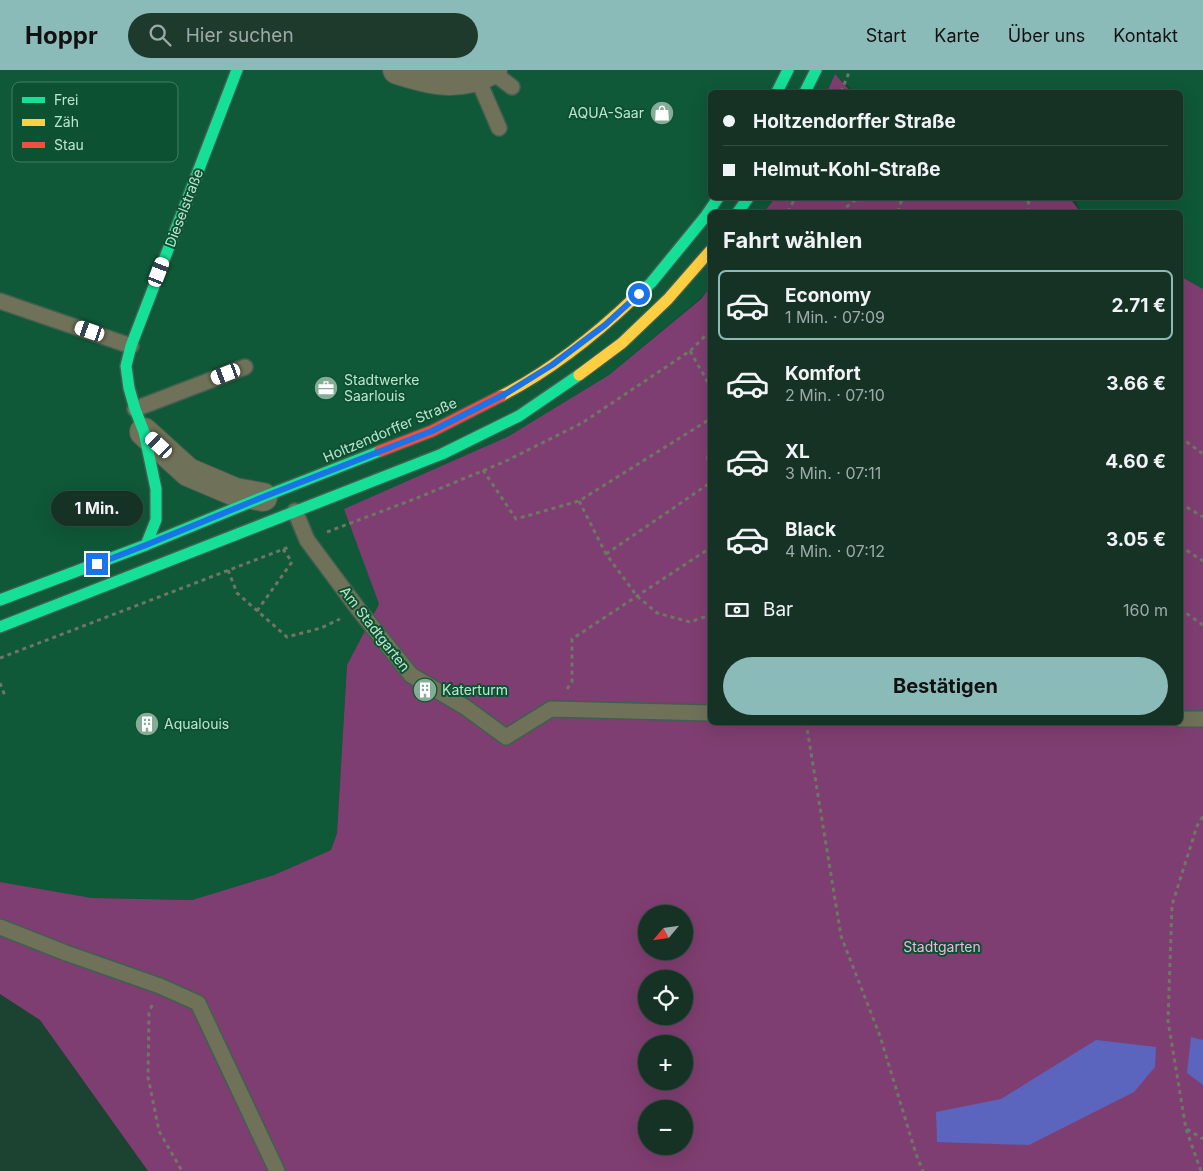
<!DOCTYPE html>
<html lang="de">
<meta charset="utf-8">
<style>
:root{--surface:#153225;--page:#1e3a2d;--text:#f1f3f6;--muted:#9daaa7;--line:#344d42;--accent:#8bbbb9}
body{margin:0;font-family:Inter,sans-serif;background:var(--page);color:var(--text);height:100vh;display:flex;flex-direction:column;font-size:19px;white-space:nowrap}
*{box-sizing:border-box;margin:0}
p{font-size:16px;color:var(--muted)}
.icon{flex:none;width:28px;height:28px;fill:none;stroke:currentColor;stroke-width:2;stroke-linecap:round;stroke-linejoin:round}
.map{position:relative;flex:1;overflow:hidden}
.drawer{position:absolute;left:708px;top:140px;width:475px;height:515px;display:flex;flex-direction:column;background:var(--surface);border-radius:8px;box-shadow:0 5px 20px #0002,0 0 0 1px var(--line)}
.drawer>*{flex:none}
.hud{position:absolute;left:708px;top:20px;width:475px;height:110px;border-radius:8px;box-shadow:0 5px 20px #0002,0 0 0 1px var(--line);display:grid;align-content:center;height:110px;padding:0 15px;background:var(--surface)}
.needle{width:32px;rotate:241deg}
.controls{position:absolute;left:638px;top:835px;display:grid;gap:10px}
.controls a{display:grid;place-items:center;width:55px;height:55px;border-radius:50%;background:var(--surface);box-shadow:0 5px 20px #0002,0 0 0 1px var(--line);font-size:25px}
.end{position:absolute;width:22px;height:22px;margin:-11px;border:6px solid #1a73e8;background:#fff;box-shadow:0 0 0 2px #fff}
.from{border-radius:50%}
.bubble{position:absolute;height:35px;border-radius:18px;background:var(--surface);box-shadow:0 5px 20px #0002,0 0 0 1px var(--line);font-size:16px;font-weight:700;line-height:35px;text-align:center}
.car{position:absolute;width:15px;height:30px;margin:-15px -8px;border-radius:6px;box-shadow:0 0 4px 1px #0007;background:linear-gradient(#fff 24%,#345 0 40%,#fff 0 76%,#345 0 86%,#fff 0)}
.hud b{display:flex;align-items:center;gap:18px;height:48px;font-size:19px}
.hud b+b{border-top:1px solid var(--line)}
.hud i{width:12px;height:12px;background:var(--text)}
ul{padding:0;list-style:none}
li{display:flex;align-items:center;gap:15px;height:70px;margin:0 10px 8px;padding:0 5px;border:2px solid transparent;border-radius:8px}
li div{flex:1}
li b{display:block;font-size:19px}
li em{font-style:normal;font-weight:700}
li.on{border-color:var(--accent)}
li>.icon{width:45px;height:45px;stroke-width:1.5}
h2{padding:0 15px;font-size:22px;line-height:60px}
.pay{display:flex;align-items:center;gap:12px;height:55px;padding:0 15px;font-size:19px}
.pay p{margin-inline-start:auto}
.action{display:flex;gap:10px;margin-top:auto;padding:10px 15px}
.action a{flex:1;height:58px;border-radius:30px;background:var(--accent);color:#111;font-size:20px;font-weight:700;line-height:58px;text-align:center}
header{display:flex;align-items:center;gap:30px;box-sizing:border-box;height:70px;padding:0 25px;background:var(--accent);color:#111}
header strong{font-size:24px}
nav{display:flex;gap:28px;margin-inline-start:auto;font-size:18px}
.search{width:350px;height:45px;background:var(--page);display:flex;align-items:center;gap:12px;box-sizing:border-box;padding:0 18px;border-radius:28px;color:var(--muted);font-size:19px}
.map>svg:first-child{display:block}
.built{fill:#0f5838}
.green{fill:#7f3e71;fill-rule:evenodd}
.water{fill:#5c65be}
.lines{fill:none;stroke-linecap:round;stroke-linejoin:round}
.lane-casing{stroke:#405f4f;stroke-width:18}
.street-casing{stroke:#405f4f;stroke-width:30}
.fast-casing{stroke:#405f4f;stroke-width:14}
.slow-casing{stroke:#405f4f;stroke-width:14}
.jam-casing{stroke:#405f4f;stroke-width:14}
.path{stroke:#6e7764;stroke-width:3;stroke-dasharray:4 4;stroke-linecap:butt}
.lane{stroke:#6f7159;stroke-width:15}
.street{stroke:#6f7159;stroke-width:28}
.fast{stroke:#16e098;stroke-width:11}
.slow{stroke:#ffcf43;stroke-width:11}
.jam{stroke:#f24e42;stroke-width:11}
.route{stroke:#1a73e8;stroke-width:6}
.labels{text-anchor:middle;stroke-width:4;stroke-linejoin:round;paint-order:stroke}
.poi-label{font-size:14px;fill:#bee5cc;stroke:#0c5232;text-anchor:start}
.street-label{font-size:14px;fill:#bee5cc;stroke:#0c5232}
.park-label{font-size:14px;fill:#fab0e5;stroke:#0c5232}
.key{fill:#0c5232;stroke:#417e60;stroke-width:1}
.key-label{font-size:14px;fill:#bee5cc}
</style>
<header>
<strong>Hoppr</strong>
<div class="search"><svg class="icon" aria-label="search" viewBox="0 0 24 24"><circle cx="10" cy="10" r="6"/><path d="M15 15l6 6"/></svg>Hier suchen</div>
<nav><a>Start</a><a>Karte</a><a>Über uns</a><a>Kontakt</a></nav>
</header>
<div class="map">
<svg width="1203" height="1101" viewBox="0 0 1203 1101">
<rect width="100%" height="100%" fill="#1c4231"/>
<polygon class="built" points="0,0 1203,0 1203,219 1180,206 1180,142 1082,142 1074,128 1180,128 1180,22 855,22 835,5 827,22 710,22 710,128 775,128 764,142 710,142 710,217 701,228 609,305 507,367 345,439 379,534 347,595 337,763 331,780 274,805 192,830 92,828 0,812"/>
<g class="green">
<polygon points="835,4 851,22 827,22"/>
<polygon points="775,128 1070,128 1080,142 764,142"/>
<path d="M1180,206L1203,219V1101H148L40,950L0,924V812L92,828L192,830L274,805L331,780L337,763L347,595L379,534L344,439L507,367L609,305L701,229L710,217V652H1180ZM646,844H684V881H646ZM646,909H684V946H646ZM646,974H684V1011H646ZM646,1039H684V1076H646Z"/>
</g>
<g class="water">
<polygon points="1191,967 1203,970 1203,1015 1187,1003"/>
<polygon points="1096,970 1156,977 1155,997 1134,1022 1029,1075 937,1072 936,1042 1001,1029"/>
</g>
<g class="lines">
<g class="lane-casing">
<g id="lane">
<polyline points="491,1 512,17"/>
<polyline points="477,7 499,58"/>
<polyline points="0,231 131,276"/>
<polyline points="135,339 245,297"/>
<polyline points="295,441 307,470 359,540 411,605 465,637 506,667 551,639 710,643"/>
<polyline points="1180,649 1203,649"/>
<polyline points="0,857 66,883 160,916 198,933 277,1101"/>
</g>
</g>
<g class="street-casing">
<g id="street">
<path d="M397,0C431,11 459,18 493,0"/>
<polyline points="144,362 188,402 235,422 263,427"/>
</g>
</g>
<g class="fast-casing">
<g id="fast">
<polyline points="777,22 788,0"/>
<polyline points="805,22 816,0"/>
<polyline points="738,142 748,128"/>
<polyline points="633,229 651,213 705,147 718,128"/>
<polyline points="146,475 156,450 156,419 144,362 135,339 129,318 126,296 131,276 237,0"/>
<polyline points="0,530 146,475 263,427 380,381"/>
<polyline points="0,557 442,384 519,346 579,305"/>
</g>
</g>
<g class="slow-casing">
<g id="slow">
<polyline points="579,305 622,273 668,229 710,181"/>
<path d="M501,326C548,302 595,265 633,229"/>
</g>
</g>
<g class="jam-casing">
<polyline id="jam" points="380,381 432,361 501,326"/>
</g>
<g class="path">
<polyline points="841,22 850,0"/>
<polyline points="788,142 795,128"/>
<polyline points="840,142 858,128"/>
<polyline points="898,142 902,128"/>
<polyline points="1027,142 1029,139 1028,128"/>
<polyline points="690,281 710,316"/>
<polyline points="1180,367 1203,384"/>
<path d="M710,370C708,381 706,391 710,401"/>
<polyline points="483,400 516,449 579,431 710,349"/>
<polyline points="579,431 606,484 637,526 657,543 690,552 710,545"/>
<polyline points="1180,433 1203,447"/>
<polyline points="327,462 417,428 504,392 582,353 690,281 710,261"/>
<polyline points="1180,476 1203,491"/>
<polyline points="606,484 710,413"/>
<polyline points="228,500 237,523 287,567 321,558 340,549"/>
<polyline points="1180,539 1203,555"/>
<polyline points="257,541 292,492 283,479"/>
<polyline points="0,588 289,477"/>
<polyline points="0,613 5,626"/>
<polyline points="567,619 572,612 572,569 710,478"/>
<polyline points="806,652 841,866 880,966 916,1084 923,1101"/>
<polyline points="152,935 149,943 148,1007 159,1061 182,1101"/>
<polyline points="1187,1059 1203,1069"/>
<polyline points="1201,1101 1186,1059 1168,951 1172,835 1197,756 1203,746"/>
</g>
<use href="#lane" class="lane"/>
<use href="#street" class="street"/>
<use href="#fast" class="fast"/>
<use href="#slow" class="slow"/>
<use href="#jam" class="jam"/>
</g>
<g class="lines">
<polyline class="route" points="97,494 146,475 263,427 432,361 507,323 552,295 605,255 639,224"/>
</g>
<defs>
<g id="shop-disc" transform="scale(1.25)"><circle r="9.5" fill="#85ac96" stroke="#0c5232"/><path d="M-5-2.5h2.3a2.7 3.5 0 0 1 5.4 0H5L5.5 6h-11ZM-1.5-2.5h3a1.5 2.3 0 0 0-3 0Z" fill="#fff"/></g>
<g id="office-disc" transform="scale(1.25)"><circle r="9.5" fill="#85ac96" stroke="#0c5232"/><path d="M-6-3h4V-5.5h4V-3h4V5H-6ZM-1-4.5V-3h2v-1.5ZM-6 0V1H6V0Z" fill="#fff"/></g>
<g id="building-disc" transform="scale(1.25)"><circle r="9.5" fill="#85ac96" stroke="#0c5232"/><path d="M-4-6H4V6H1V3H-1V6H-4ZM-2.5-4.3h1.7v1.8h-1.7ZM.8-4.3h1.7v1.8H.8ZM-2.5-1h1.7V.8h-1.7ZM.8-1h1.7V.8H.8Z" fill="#fff"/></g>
</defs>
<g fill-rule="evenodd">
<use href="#shop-disc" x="662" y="43"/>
<use href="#office-disc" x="326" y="318"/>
<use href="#building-disc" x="425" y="620"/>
<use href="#building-disc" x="147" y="654"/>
</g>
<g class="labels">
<g class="poi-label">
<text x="644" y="48" text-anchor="end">AQUA-Saar</text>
<text x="344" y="315">Stadtwerke<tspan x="344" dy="16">Saarlouis</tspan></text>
<text x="442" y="625">Katerturm</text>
<text x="164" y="659">Aqualouis</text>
</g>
<g class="street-label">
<text transform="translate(184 138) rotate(-69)" y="5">Dieselstraße</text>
<text transform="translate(390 360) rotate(-23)" y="5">Holtzendorffer Straße</text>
<text transform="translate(375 559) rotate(52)" y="5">Am Stadtgarten</text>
</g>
<g class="park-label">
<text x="942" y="882">Stadtgarten</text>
</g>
</g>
<rect x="12" y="12" width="166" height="80" rx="8" class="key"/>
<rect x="22" y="27" width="23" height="6" fill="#16e098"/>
<rect x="22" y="49" width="23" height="7" fill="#ffcf43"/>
<rect x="22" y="72" width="23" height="6" fill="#f24e42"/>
<g class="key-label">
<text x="54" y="35">Frei</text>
<text x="54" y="57">Zäh</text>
<text x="54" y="80">Stau</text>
</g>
</svg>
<div class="controls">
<a><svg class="needle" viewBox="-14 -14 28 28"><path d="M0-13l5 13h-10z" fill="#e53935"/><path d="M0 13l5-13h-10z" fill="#9daaa7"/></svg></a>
<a><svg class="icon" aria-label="locate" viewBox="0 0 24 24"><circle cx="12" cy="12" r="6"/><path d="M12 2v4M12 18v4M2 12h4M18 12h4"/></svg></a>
<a>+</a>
<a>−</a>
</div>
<i class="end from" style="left:639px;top:224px"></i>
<i class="end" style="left:97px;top:494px"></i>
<div class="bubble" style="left:51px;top:421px;width:92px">1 Min.</div>
<i class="car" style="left:159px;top:202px;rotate:21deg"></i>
<i class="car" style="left:90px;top:261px;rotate:289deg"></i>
<i class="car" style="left:226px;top:304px;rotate:249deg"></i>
<i class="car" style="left:159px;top:375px;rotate:313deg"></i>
<div class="hud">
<b><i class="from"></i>Holtzendorffer Straße</b>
<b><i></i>Helmut-Kohl-Straße</b>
</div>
<section class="drawer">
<h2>Fahrt wählen</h2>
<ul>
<li class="on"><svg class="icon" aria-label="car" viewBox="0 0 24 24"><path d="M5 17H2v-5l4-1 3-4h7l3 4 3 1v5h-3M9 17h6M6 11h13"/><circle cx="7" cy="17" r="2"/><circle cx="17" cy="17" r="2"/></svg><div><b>Economy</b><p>1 Min. · 07:09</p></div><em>2.71 €</em></li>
<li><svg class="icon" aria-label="car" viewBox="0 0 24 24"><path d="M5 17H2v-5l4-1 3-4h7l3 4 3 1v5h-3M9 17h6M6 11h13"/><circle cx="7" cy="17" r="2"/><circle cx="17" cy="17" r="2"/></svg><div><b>Komfort</b><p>2 Min. · 07:10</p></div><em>3.66 €</em></li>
<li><svg class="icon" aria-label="car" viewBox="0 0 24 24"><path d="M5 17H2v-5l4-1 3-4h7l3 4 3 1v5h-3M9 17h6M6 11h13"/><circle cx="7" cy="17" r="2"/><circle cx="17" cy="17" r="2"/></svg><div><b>XL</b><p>3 Min. · 07:11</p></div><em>4.60 €</em></li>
<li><svg class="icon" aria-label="car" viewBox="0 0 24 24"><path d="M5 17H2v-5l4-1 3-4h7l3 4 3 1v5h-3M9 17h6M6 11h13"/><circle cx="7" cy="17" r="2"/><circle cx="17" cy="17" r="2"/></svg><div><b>Black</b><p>4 Min. · 07:12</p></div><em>3.05 €</em></li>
</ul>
<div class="pay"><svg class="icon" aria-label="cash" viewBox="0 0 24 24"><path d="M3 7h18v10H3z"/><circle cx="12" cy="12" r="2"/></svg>Bar<p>160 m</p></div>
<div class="action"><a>Bestätigen</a></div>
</section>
</div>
